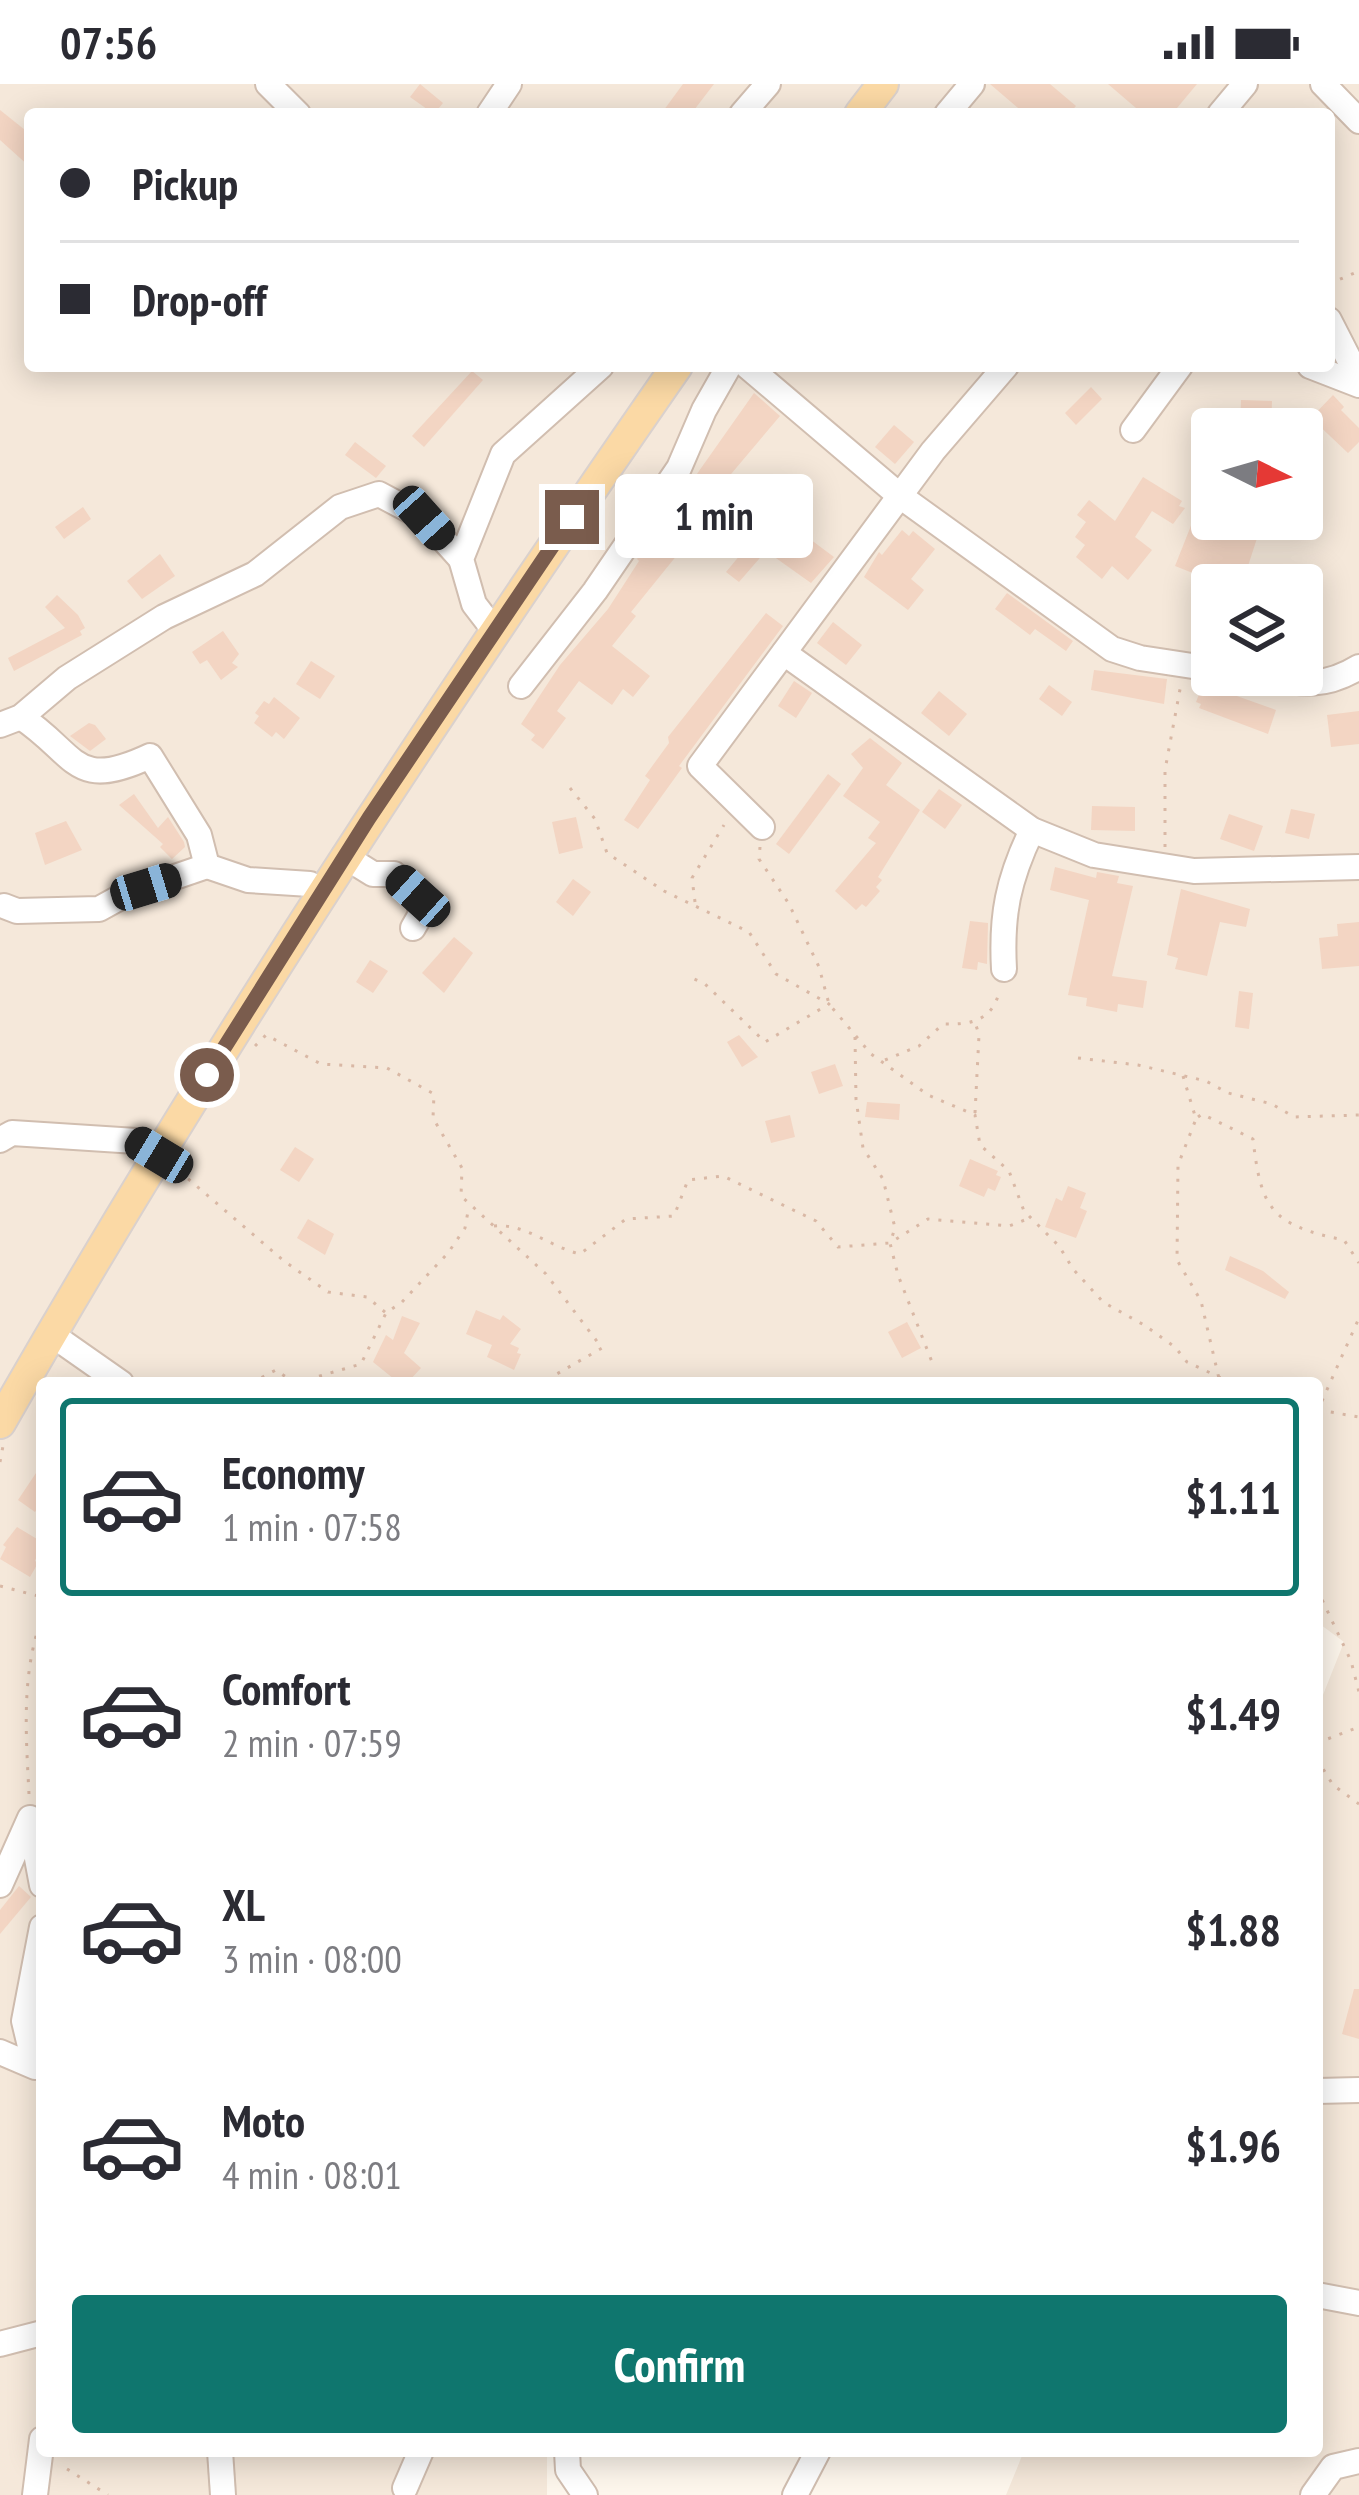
<!DOCTYPE html>
<meta charset="utf-8">
<style>
:root{--surface:#fff;--page:#f2f2f3;--text:#2b2b33;--muted:#7c7c81;--line:#e1e1e2;--accent:#0f766e}
body{margin:0;font-family:"PT Sans Narrow",sans-serif;background:var(--page);color:var(--text);height:100vh;display:flex;flex-direction:column;font-size:45px;white-space:nowrap}
*{box-sizing:border-box;margin:0}
p{font-size:39px;color:var(--muted)}
.icon{flex:none;width:66px;height:66px;fill:none;stroke:currentColor;stroke-width:2;stroke-linecap:round;stroke-linejoin:round}
.map{position:relative;flex:1;overflow:hidden}
.side{position:absolute;left:36px;top:1293px;width:1287px;height:1080px;display:flex;flex-direction:column;background:var(--surface);border-radius:12px;box-shadow:0 6px 30px #0003}
.side>*{flex:none}
.top-card{position:absolute;left:24px;top:24px;width:1311px;height:264px;border-radius:12px;box-shadow:0 6px 30px #0003;display:grid;align-content:center;height:264px;padding:0 36px;background:var(--surface)}
.needle{width:78px;rotate:95deg}
.fabs{position:absolute;left:1191px;top:324px;display:grid;gap:24px}
.fabs a{display:grid;place-items:center;width:132px;height:132px;border-radius:12px;background:var(--surface);box-shadow:0 6px 30px #0003;font-size:60px}
.end{position:absolute;width:54px;height:54px;margin:-27px;border:15px solid #7a5c4d;background:#fff;box-shadow:0 0 0 6px #fff}
.from{border-radius:50%}
.bubble{position:absolute;height:84px;border-radius:12px;background:var(--surface);box-shadow:0 6px 30px #0003;font-size:39px;font-weight:700;line-height:84px;text-align:center}
.car{position:absolute;width:36px;height:72px;margin:-36px -18px;border-radius:15px;box-shadow:0 0 9px 3px #0007;background:linear-gradient(#222 24%,#8ab4d8 0 40%,#222 0 76%,#8ab4d8 0 86%,#222 0)}
.top-card b{display:flex;align-items:center;gap:42px;height:114px;font-size:45px}
.top-card b+b{border-top:3px solid var(--line)}
.top-card i{width:30px;height:30px;background:var(--text)}
ul{padding:21px 0 0;list-style:none}
li{display:flex;align-items:center;gap:36px;height:198px;margin:0 24px 18px;padding:0 12px;border:6px solid transparent;border-radius:12px}
li div{flex:1}
li b{display:block;font-size:45px}
li em{font-style:normal;font-weight:700}
li.current{border-color:var(--accent)}
li>.icon{width:108px;height:108px;stroke-width:1.5}
.cta{display:flex;gap:24px;margin-top:auto;padding:24px 36px}
.cta a{flex:1;height:138px;border-radius:12px;background:var(--accent);color:#fff;font-size:48px;font-weight:700;line-height:138px;text-align:center}
.status{display:flex;justify-content:space-between;align-items:center;height:84px;padding:0 60px;background:var(--surface);direction:ltr}
.status svg{height:33px;fill:currentColor}
.map>svg:first-child{display:block}
.residential{fill:#f5e8da;fill-rule:evenodd}
.building{fill:#f3d5c3}
.lines{fill:none;stroke-linecap:round;stroke-linejoin:round}
.minor-casing{stroke:#d1beb0;stroke-width:28}
.major-casing{stroke:#dad1cd;stroke-width:34}
.path{stroke:#d9b8a5;stroke-width:3;stroke-dasharray:3 9;stroke-linecap:butt}
.minor{stroke:#fff;stroke-width:24}
.major{stroke:#fbd9a5;stroke-width:30}
.route{stroke:#7a5c4d;stroke-width:15}
</style>
<div class="status"><b>07:56</b><svg viewBox="0 0 49 12"><path d="M0 12V9h3v3zM5 12V6h3v6zM10 12V3h3v9zM15 12V0h3v12zM26 1h20v11H26zM47 4h2v5h-2z"/></svg></div>
<div class="map">
<svg width="1359" height="2411" viewBox="0 0 1359 2411">
<rect width="100%" height="100%" fill="#fdf6ec"/>
<path class="residential" d="M0,0H1359V2411H1006L1024,2367H1317V1626L1344,1558L1317,1538V1299H42V2367H547V2411H0ZM30,30H1329V282H30ZM1212,345H1302V435H1212ZM1212,501H1302V591H1212Z"/>
<g class="building">
<polygon points="420,0 443,19 434,30 410,13"/>
<polygon points="683,0 714,0 691,30 661,30"/>
<polygon points="990,0 1050,0 1076,22 1069,30 1025,30"/>
<polygon points="1108,0 1197,0 1172,30 1143,30"/>
<polygon points="0,26 30,50 30,83 0,56"/>
<polygon points="472,287 483,296 424,363 412,352"/>
<polygon points="1091,303 1102,315 1076,341 1065,329"/>
<polygon points="754,309 780,332 726,396 686,460 631,528 636,532 612,562 650,592 633,613 623,605 612,621 579,597 557,627 566,634 543,665 531,656 535,651 521,640 560,581 608,525 639,477 637,475"/>
<polygon points="1333,311 1344,323 1341,326 1359,344 1359,358 1348,369 1311,334"/>
<polygon points="1241,316 1272,317 1271,345 1240,345"/>
<polygon points="894,341 914,358 895,380 875,363"/>
<polygon points="355,358 386,382 376,394 345,371"/>
<polygon points="1143,393 1182,417 1179,422 1185,424 1173,440 1152,427 1135,453 1152,466 1128,496 1112,482 1102,495 1076,473 1085,461 1075,453 1086,438 1077,431 1089,416 1115,437"/>
<polygon points="83,423 91,435 64,455 55,443"/>
<polygon points="775,429 834,473 811,499 766,467 739,498 726,488"/>
<polygon points="1196,429 1242,446 1244,440 1260,445 1248,482 1301,481 1301,501 1223,501 1175,482"/>
<polygon points="902,446 909,452 913,447 935,465 911,495 924,506 908,526 864,493 879,468 882,471"/>
<polygon points="160,470 175,492 142,515 127,497"/>
<polygon points="1007,509 1073,557 1066,567 1035,545 1030,551 995,525"/>
<polygon points="57,511 78,531 85,544 80,547 82,551 14,587 8,574 65,544 45,523"/>
<polygon points="766,529 783,542 679,682 682,684 638,745 624,736 650,696 645,692 669,659 668,653"/>
<polygon points="833,538 862,561 846,581 817,559"/>
<polygon points="223,547 239,570 232,579 238,583 221,596 207,576 200,580 192,568"/>
<polygon points="311,577 335,592 320,615 296,600"/>
<polygon points="1094,586 1167,595 1164,620 1091,606"/>
<polygon points="794,597 812,609 796,634 778,622"/>
<polygon points="1203,600 1276,626 1268,650 1199,624 1201,620 1196,618"/>
<polygon points="1049,601 1072,618 1062,632 1039,615"/>
<polygon points="939,607 967,630 949,652 921,629"/>
<polygon points="274,613 300,634 284,655 276,648 272,653 254,639 259,632 255,629 264,617 269,620"/>
<polygon points="1359,627 1359,660 1331,663 1327,631"/>
<polygon points="89,639 95,641 106,655 90,667 70,652"/>
<polygon points="870,654 902,679 886,701 920,726 878,793 882,796 876,803 880,807 866,823 862,820 856,826 835,807 876,759 868,754 880,738 843,712 863,684 851,670"/>
<polygon points="828,690 841,700 789,770 776,760"/>
<polygon points="939,705 962,721 945,745 922,728"/>
<polygon points="134,710 158,744 168,733 184,758 185,763 172,775 160,763 163,760 119,721"/>
<polygon points="1092,722 1135,723 1135,747 1091,746"/>
<polygon points="1291,725 1315,730 1309,755 1285,749"/>
<polygon points="1229,730 1263,742 1254,767 1220,755"/>
<polygon points="576,733 583,764 559,770 552,738"/>
<polygon points="66,737 82,766 45,781 35,749"/>
<polygon points="1055,783 1096,794 1097,788 1119,792 1117,799 1133,802 1112,892 1147,897 1143,924 1118,920 1117,928 1086,922 1087,914 1068,911 1089,816 1050,806"/>
<polygon points="573,795 591,808 573,832 556,818"/>
<polygon points="1181,805 1250,825 1246,843 1220,838 1207,892 1175,885 1178,874 1167,871"/>
<polygon points="970,837 988,839 987,880 978,878 977,886 962,884"/>
<polygon points="1359,838 1359,882 1322,885 1319,854 1338,852 1337,840"/>
<polygon points="454,853 473,869 444,909 422,889"/>
<polygon points="370,876 388,887 373,909 356,898"/>
<polygon points="1239,907 1253,909 1249,945 1235,943"/>
<polygon points="739,951 758,973 742,983 727,958"/>
<polygon points="835,980 843,1002 819,1010 811,988"/>
<polygon points="867,1018 900,1020 899,1036 865,1033"/>
<polygon points="790,1031 795,1053 771,1059 765,1037"/>
<polygon points="295,1063 314,1075 299,1098 280,1086"/>
<polygon points="970,1075 998,1087 996,1091 1001,1093 995,1107 988,1104 984,1113 959,1102"/>
<polygon points="1068,1102 1086,1109 1080,1124 1087,1127 1076,1154 1045,1143 1056,1114 1062,1117"/>
<polygon points="308,1135 334,1150 325,1171 297,1154"/>
<polygon points="1230,1172 1263,1187 1289,1208 1285,1215 1225,1186"/>
<polygon points="476,1226 500,1236 503,1231 521,1245 510,1260 519,1264 517,1269 521,1270 514,1286 487,1273 492,1261 466,1250"/>
<polygon points="402,1232 420,1239 404,1269 421,1284 407,1299 399,1299 373,1278 386,1251 393,1256"/>
<polygon points="907,1238 921,1264 902,1274 888,1248"/>
<polygon points="42,1380 42,1418 35,1428 18,1416"/>
<polygon points="17,1443 42,1458 35,1477 38,1479 30,1493 0,1475 6,1463 3,1461"/>
<polygon points="19,1802 31,1813 0,1850 0,1826"/>
<polygon points="1354,1905 1359,1905 1359,1955 1342,1950"/>
</g>
<g class="lines">
<g class="minor-casing">
<g id="minor">
<polyline points="268,0 298,30"/>
<polyline points="1323,0 1359,37"/>
<polyline points="489,30 509,0"/>
<polyline points="742,30 768,0"/>
<polyline points="947,30 972,0"/>
<polyline points="1220,30 1245,0"/>
<polyline points="1329,236 1353,283 1353,297"/>
<polyline points="747,282 900,412 1112,565 1140,574 1212,585"/>
<polyline points="1310,282 1359,301"/>
<polyline points="1133,346 1180,282"/>
<polyline points="494,546 474,520 461,475 503,370 601,282"/>
<polyline points="784,569 1032,746 1094,771 1194,787 1359,783"/>
<path d="M1253,591C1296,598 1320,607 1359,583"/>
<polyline points="521,602 595,507 679,384 704,326 729,282"/>
<path d="M21,633C78,671 73,708 150,672L199,751L207,782L248,796L310,800L322,809"/>
<polyline points="0,641 21,633 67,594 164,533 255,490 340,423 379,410 424,434 461,475"/>
<polyline points="762,743 700,682 933,367 1006,282"/>
<polyline points="344,772 373,790 394,790 418,812 421,830 413,844"/>
<polyline points="4,822 17,827 99,825 128,809 207,782"/>
<path d="M1004,885C1001,831 1008,796 1032,746"/>
<polyline points="0,1056 12,1049 136,1057 159,1071"/>
<polyline points="51,1250 121,1299"/>
<polyline points="30,1737 42,1801"/>
<polyline points="0,1801 30,1734"/>
<polyline points="0,1968 35,1983 24,1937 42,1843"/>
<polyline points="1317,2007 1359,2006"/>
<polyline points="1317,2211 1359,2219"/>
<polyline points="0,2260 42,2249"/>
<polyline points="220,2367 223,2411"/>
<polyline points="567,2367 568,2386 585,2411"/>
<polyline points="405,2404 421,2367"/>
<polyline points="35,2411 42,2355"/>
<polyline points="795,2411 818,2367"/>
<polyline points="1313,2411 1333,2383 1359,2377"/>
</g>
</g>
<g class="major-casing">
<g id="major">
<polyline points="860,30 883,0"/>
<path d="M0,1339C208,975 438,626 677,282"/>
</g>
</g>
<g class="path">
<polyline points="1329,200 1359,187"/>
<polyline points="570,704 595,735 607,769 664,807 749,848 776,890 829,920 765,958 705,900 692,894"/>
<polyline points="760,763 759,775 789,820 819,883 829,920 871,970 928,1011 975,1031 980,1061 1009,1087 1024,1127 1059,1162 1073,1185 1103,1218 1144,1241 1175,1263 1187,1278 1232,1299"/>
<polyline points="1165,763 1165,686 1181,600"/>
<polyline points="695,818 692,794 724,741"/>
<polyline points="855,953 856,1015 863,1064 883,1095 895,1144 890,1159 898,1191 932,1278"/>
<polyline points="255,962 266,951 321,980 387,984 434,1010 433,1034 462,1084 461,1112 546,1190 602,1264 555,1291 552,1299"/>
<polyline points="1078,974 1138,981 1206,997 1228,1009 1272,1020 1294,1033 1359,1031"/>
<path d="M885,976L919,962L943,940C973,941 993,936 1000,905"/>
<polyline points="1183,992 1196,1035 1178,1081 1177,1176 1201,1217 1220,1299"/>
<polyline points="975,1029 979,951 975,938"/>
<path d="M1198,1033L1202,1030L1253,1055C1261,1125 1271,1141 1344,1156L1359,1179"/>
<polyline points="179,1087 284,1177 328,1208 367,1213 386,1229"/>
<path d="M494,1142C525,1139 550,1163 580,1170L626,1135L674,1132L688,1096L723,1092L816,1137L838,1163L890,1159L928,1135L1009,1142L1030,1134"/>
<polyline points="251,1299 276,1286 293,1298"/>
<polyline points="296,1299 361,1280 386,1229 402,1218 448,1169 465,1144 469,1122"/>
<polyline points="1319,1326 1359,1333"/>
<polyline points="1317,1328 1359,1234"/>
<polyline points="0,1378 3,1362"/>
<polyline points="0,1502 42,1513"/>
<polyline points="1317,1505 1351,1577 1359,1608"/>
<polyline points="1317,1659 1359,1643"/>
<polyline points="1317,1675 1333,1701 1359,1720"/>
<path d="M29,1710C26,1651 21,1589 42,1534"/>
<polyline points="67,2385 108,2411"/>
</g>
<use href="#minor" class="minor"/>
<use href="#major" class="major"/>
</g>
<g class="lines">
<polyline class="route" points="207,991 369,734 572,433"/>
</g>
</svg>
<div class="fabs">
<a><svg class="needle" viewBox="-14 -14 28 28"><path d="M0-13l5 13h-10z" fill="#e53935"/><path d="M0 13l5-13h-10z" fill="#7c7c81"/></svg></a>
<a><svg class="icon" aria-label="layers" viewBox="0 0 24 24"><path d="M12 4l9 5-9 5-9-5zM3 14l9 5 9-5"/></svg></a>
</div>
<i class="end from" style="left:207px;top:991px"></i>
<i class="end" style="left:572px;top:433px"></i>
<div class="bubble" style="left:615px;top:390px;width:198px">1 min</div>
<i class="car" style="left:424px;top:434px;rotate:138deg"></i>
<i class="car" style="left:146px;top:803px;rotate:73deg"></i>
<i class="car" style="left:418px;top:812px;rotate:312deg"></i>
<i class="car" style="left:159px;top:1071px;rotate:301deg"></i>
<div class="top-card">
<b><i class="from"></i>Pickup</b>
<b><i></i>Drop-off</b>
</div>
<section class="side">
<ul>
<li class="current"><svg class="icon" aria-label="car" viewBox="0 0 24 24"><path d="M5 17H2v-5l4-1 3-4h7l3 4 3 1v5h-3M9 17h6M6 11h13"/><circle cx="7" cy="17" r="2"/><circle cx="17" cy="17" r="2"/></svg><div><b>Economy</b><p>1 min · 07:58</p></div><em>$1.11</em></li>
<li><svg class="icon" aria-label="car" viewBox="0 0 24 24"><path d="M5 17H2v-5l4-1 3-4h7l3 4 3 1v5h-3M9 17h6M6 11h13"/><circle cx="7" cy="17" r="2"/><circle cx="17" cy="17" r="2"/></svg><div><b>Comfort</b><p>2 min · 07:59</p></div><em>$1.49</em></li>
<li><svg class="icon" aria-label="car" viewBox="0 0 24 24"><path d="M5 17H2v-5l4-1 3-4h7l3 4 3 1v5h-3M9 17h6M6 11h13"/><circle cx="7" cy="17" r="2"/><circle cx="17" cy="17" r="2"/></svg><div><b>XL</b><p>3 min · 08:00</p></div><em>$1.88</em></li>
<li><svg class="icon" aria-label="car" viewBox="0 0 24 24"><path d="M5 17H2v-5l4-1 3-4h7l3 4 3 1v5h-3M9 17h6M6 11h13"/><circle cx="7" cy="17" r="2"/><circle cx="17" cy="17" r="2"/></svg><div><b>Moto</b><p>4 min · 08:01</p></div><em>$1.96</em></li>
</ul>
<div class="cta"><a>Confirm</a></div>
</section>
</div>
